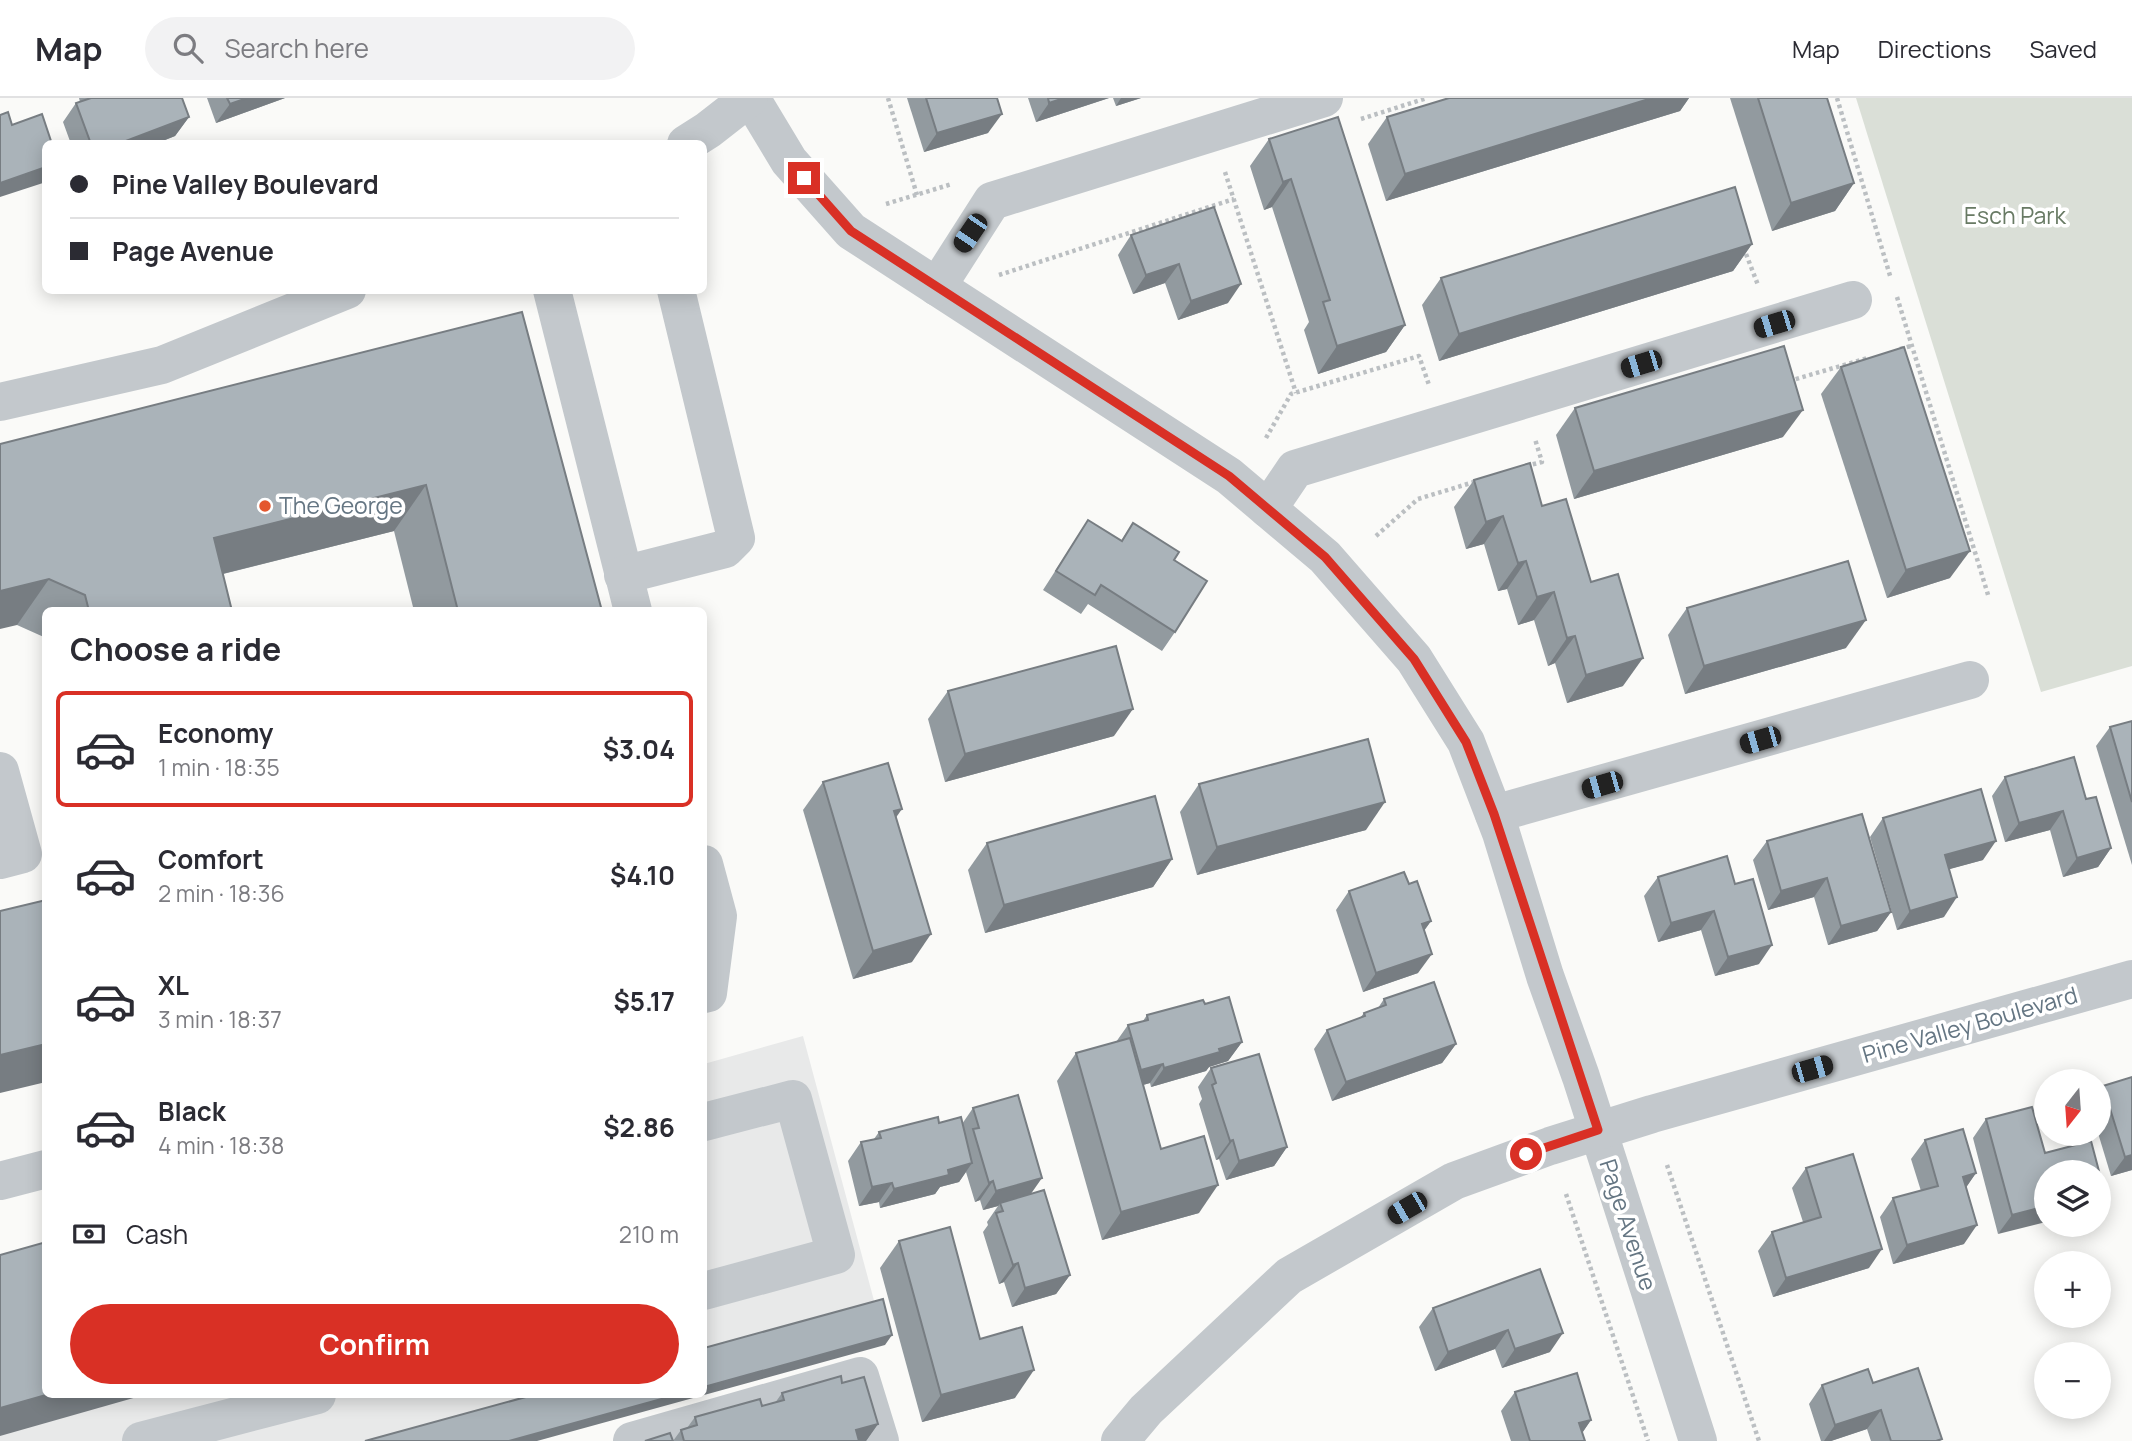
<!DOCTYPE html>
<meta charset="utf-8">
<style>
:root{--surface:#fff;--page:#f2f2f3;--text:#2b2b33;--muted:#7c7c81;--line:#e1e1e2;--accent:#d93025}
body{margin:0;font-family:Manrope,sans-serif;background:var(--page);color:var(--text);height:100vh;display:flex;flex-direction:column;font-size:26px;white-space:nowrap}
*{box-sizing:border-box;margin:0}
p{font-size:23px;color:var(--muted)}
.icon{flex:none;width:38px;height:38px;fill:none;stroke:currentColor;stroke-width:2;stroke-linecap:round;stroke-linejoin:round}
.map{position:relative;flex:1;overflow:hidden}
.panel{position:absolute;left:42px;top:509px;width:665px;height:791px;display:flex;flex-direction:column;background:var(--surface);border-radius:10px;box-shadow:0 4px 18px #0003}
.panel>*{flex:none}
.hud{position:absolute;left:42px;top:42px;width:665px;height:154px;border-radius:10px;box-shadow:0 4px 18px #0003;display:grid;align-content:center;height:154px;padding:0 28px;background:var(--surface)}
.needle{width:46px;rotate:197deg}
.buttons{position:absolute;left:2034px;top:971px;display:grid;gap:14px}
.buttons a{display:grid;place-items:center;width:77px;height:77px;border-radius:50%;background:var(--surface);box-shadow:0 4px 18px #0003;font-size:35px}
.end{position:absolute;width:32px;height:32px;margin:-16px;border:9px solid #d93025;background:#fff;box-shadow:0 0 0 4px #fff}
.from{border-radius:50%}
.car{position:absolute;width:21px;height:42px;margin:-21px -10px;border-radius:9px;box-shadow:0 0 5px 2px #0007;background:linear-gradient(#222 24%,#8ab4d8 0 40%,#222 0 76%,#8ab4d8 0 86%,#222 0)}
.hud b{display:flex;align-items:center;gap:24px;height:66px;font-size:26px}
.hud b+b{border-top:2px solid var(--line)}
.hud i{width:18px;height:18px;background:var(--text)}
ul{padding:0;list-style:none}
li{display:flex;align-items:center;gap:21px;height:116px;margin:0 14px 10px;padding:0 14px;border:4px solid transparent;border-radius:10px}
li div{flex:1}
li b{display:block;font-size:26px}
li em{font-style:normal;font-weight:700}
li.on{border-color:var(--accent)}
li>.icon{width:63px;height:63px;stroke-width:1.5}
h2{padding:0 28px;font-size:32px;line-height:84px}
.pay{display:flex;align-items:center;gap:18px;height:77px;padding:0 28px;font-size:26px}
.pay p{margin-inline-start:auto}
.button{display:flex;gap:14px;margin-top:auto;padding:14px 28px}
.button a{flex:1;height:80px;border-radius:42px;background:var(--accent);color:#fff;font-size:28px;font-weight:700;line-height:80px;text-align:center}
header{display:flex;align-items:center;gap:42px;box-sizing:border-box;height:98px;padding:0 35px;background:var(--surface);border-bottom:2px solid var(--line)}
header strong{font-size:33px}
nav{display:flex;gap:38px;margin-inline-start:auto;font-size:24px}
.search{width:490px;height:63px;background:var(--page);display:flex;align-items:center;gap:18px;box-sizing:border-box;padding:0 24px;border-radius:38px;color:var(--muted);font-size:26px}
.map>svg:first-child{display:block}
.built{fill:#e8e9e9}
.green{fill:#dadfd7}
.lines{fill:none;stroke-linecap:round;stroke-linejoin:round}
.path{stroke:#bbbfc2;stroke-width:4.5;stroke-dasharray:3.5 3.5;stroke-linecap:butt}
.minor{stroke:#c3c8cc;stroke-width:38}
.wall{fill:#929a9f}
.shaded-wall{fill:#777d82}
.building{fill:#aab3b9;stroke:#777d82;stroke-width:2}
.route{stroke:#d93025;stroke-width:9}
.poi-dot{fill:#e4572e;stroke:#fff;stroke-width:2.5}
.labels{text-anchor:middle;stroke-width:7;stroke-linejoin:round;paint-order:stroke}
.park-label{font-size:23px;fill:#687a64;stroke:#fff}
.poi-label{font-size:23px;fill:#657683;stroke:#fff;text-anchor:start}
.street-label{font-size:23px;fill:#657683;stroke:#fff}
</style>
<header>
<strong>Map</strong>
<div class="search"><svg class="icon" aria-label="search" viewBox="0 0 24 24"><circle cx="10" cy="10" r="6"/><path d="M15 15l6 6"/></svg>Search here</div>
<nav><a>Map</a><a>Directions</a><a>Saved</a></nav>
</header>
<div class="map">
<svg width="2132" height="1343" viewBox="0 0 2132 1343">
<rect width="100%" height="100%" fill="#fafaf8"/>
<g class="built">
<polygon points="803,938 876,1210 704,1258 704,966"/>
<polygon points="0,1159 46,1297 562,1297 394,1343 0,1343"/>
</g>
<polygon class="green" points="1856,0 2132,0 2132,568 2041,594"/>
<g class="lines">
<g class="path">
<polyline points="888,0 917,97"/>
<polyline points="1837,0 1891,181"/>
<polyline points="1361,21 1427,0"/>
<polyline points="1225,74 1296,295"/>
<polyline points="886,106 952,86"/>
<polyline points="1746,156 1758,187"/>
<polyline points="999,177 1234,101"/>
<polyline points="1897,199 1989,500"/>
<polyline points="1900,251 1911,248"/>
<polyline points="1789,283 1868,260"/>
<polyline points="1266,340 1291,296 1419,258 1429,287"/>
<polyline points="1526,368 1542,364 1535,341"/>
<polyline points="1376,438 1418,401 1474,384"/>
<polyline points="1667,1067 1759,1343"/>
<polyline points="1566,1096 1648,1343"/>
</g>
<g class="minor">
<polyline points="751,0 789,63 851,133 1229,378 1325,459 1414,561 1466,644 1501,735 1545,878 1581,979 1698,1343"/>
<polyline points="686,46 708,32 749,0"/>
<polyline points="937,189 992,103 1324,0"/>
<polyline points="552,192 633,513"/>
<polyline points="0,304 162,267 347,192"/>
<polyline points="1268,411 1295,371 1853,202"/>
<polyline points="623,477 725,451 736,440 676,192"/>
<polyline points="0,673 23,756 0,762"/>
<polyline points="1494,716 1970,582"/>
<polyline points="704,766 718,818 708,895 704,896"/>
<polyline points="704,1024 793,1001 836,1157 704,1193"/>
<polyline points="0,1083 46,1071"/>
<polyline points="141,1343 317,1297"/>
<polyline points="632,1343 860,1278 880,1343"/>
<polyline points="1120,1343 1146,1312 1289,1178 1454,1083 1550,1048 1652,1016 2132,881"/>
</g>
</g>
<g class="wall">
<polygon points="79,0 182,0 189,19 175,38 155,46 71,46 63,24 76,5 80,4"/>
<polygon points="207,0 285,0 216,25"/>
<polygon points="907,0 997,0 988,35 924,54"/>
<polygon points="1028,0 1109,0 1036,24"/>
<polygon points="1113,0 1141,0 1116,8"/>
<polygon points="1449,0 1689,0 1680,13 1386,103 1368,46 1387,19"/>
<polygon points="1730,0 1827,0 1854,85 1835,113 1772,133"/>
<polygon points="1269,41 1405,227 1386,254 1318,276 1304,232 1309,224 1272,109 1264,112 1250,68"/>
<polygon points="1214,109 1228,205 1178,222 1165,185 1133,196 1118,157 1131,137"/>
<polygon points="1752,146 1733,173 1439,263 1422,207 1441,180"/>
<polygon points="522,214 602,513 414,513 394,433 223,476 232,513 46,513 46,540 17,527 0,346"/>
<polygon points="1841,269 1950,480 1887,500 1821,296"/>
<polygon points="1575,310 1783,339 1574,401 1556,337"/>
<polygon points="1474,382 1542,408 1591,484 1623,588 1567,605 1555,565 1548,568 1534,522 1518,527 1507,491 1498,493 1484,446 1466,451 1454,409"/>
<polygon points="1088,422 1121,443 1133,425 1174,462 1175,534 1162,553 1088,506 1081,516 1043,492"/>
<polygon points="1687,510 1846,550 1685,596 1668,537"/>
<polygon points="948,593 1114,638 945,684 928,621"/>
<polygon points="2132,623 2132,767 2096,648 2110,629"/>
<polygon points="2005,679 2086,701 2111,750 2098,769 2063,779 2050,732 2005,744 1992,698"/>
<polygon points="823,684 896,719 912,864 853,881 803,712"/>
<polygon points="1199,686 1366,732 1197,777 1180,714"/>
<polygon points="1883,720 1983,762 1949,771 1944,819 1897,832 1870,739"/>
<polygon points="1767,743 1891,814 1877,833 1828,847 1814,799 1768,812 1753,762"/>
<polygon points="987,745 1172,761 1153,789 985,835 968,772"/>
<polygon points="1727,758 1759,866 1715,878 1701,832 1658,844 1644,798 1658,779"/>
<polygon points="1409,786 1431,823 1424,833 1418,875 1363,894 1336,812 1349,793"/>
<polygon points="1384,901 1456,946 1442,965 1332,1003 1314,951 1327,932 1360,920 1364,915 1378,910"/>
<polygon points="1205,906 1242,944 1228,963 1209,969 1206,973 1151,989 1150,985 1143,987 1161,1051 1199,1115 1102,1142 1057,983 1076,955 1116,944 1128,927 1143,923 1147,917"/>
<polygon points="1211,970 1287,1049 1274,1068 1226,1082 1219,1061 1216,1062 1199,1006 1202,1001 1198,989"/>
<polygon points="2103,988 2132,1072 2111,1078 2098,1035 2098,994"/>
<polygon points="973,1010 1031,1096 1070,1177 1056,1196 1012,1209 1004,1184 999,1186 983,1134 988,1127 987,1124 998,1108 983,1112 980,1102 975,1104 966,1074 959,1084 940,1089 935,1096 880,1110 879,1104 859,1108 848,1063 861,1044 874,1041 879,1034 939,1025 962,1026"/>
<polygon points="1986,1021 2045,1055 2091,1043 1998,1136 1973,1040"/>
<polygon points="1925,1042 1976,1075 1966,1089 1964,1146 1893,1166 1880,1119 1893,1100 1921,1093 1911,1061"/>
<polygon points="1806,1070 1869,1170 1773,1199 1758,1153 1772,1134 1803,1124 1792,1090"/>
<polygon points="899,1143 980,1241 1015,1300 922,1324 880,1170"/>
<polygon points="1540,1171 1550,1254 1502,1270 1495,1251 1435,1273 1419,1229 1433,1210"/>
<polygon points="842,1285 878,1326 866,1343 645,1343 673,1343 681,1332 687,1330 695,1319 762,1308 775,1305 782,1295"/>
<polygon points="1873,1285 1942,1341 1940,1343 1871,1343 1867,1331 1831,1343 1821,1343 1809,1306 1822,1287"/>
<polygon points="1515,1294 1591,1322 1582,1335 1585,1343 1511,1343 1501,1313"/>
</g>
<g class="shaded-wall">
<polygon points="247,0 285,0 216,25 230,6"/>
<polygon points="1064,0 1109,0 1036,24 1049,5"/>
<polygon points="1121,0 1141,0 1116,8"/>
<polygon points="1652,0 1689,0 1680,13 1386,103 1405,76"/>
<polygon points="1002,16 988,35 924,54 937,35"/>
<polygon points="189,19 175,38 155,46 118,46"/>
<polygon points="46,69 46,84 0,99 0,85"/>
<polygon points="1291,81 1272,109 1264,112 1283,84"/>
<polygon points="1854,85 1835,113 1772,133 1791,105"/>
<polygon points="1752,146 1733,173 1439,263 1459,236"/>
<polygon points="1179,166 1165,185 1133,196 1146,177"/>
<polygon points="1241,186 1228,205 1178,222 1191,203"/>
<polygon points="1405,227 1386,254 1318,276 1337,248"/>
<polygon points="1803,312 1783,339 1574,401 1594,373"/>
<polygon points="426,387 394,433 182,486 214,440"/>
<polygon points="1503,418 1484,446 1466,451 1486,424"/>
<polygon points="1970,453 1950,480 1887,500 1906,472"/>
<polygon points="1526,463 1507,491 1498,493 1518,465"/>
<polygon points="49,481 17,527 0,531 0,493"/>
<polygon points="1554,494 1534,522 1518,527 1537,499"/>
<polygon points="1866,522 1846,550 1685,596 1704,568"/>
<polygon points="1575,538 1555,565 1548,568 1567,540"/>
<polygon points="1643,560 1623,588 1567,605 1586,577"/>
<polygon points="1133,611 1114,638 945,684 965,656"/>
<polygon points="1385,704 1366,732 1197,777 1217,749"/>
<polygon points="902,711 883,738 894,713"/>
<polygon points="2063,713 2050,732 2005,744 2019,725"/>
<polygon points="1996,743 1983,762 1932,776 1945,757"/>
<polygon points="2111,750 2098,769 2063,779 2077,760"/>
<polygon points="1172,761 1153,789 985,835 1004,807"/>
<polygon points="1827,780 1814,799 1768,812 1781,793"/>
<polygon points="1957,799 1944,819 1897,832 1910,813"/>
<polygon points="1714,813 1701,832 1658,844 1671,825"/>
<polygon points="1891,814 1877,833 1828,847 1841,828"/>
<polygon points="1431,823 1417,842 1422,826"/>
<polygon points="931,836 912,864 853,881 873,853"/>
<polygon points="1772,847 1759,866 1715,878 1728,859"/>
<polygon points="1432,856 1418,875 1363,894 1376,875"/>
<polygon points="1242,944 1228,963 1209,969 1206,973 1151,989 1164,970"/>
<polygon points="46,946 46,984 0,995 0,957"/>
<polygon points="1456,946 1442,965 1332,1003 1346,984"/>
<polygon points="1163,966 1150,985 1128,991 1141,972"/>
<polygon points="1233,1042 1219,1061 1216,1062 1230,1043"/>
<polygon points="1287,1049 1274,1068 1226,1082 1239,1063"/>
<polygon points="2132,1057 2132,1072 2111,1078 2125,1059"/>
<polygon points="972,1065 959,1084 940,1089 935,1096 880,1110 894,1091 948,1072"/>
<polygon points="1976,1075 1963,1094 1963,1079"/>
<polygon points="1042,1080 1028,1100 1000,1105 998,1108 983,1112 996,1093"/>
<polygon points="993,1083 980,1102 975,1104 989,1085"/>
<polygon points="892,1085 879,1104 859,1108 872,1089"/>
<polygon points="1218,1087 1199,1115 1102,1142 1121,1114"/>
<polygon points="2104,1092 2098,1101 2098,1094"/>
<polygon points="2046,1108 2046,1124 1998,1136 2012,1117"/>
<polygon points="1977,1127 1964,1146 1893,1166 1907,1147"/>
<polygon points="1882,1151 1869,1170 1773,1199 1786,1180"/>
<polygon points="1018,1165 1004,1184 999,1186 1013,1167"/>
<polygon points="1070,1177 1056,1196 1012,1209 1025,1190"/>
<polygon points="1508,1232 1495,1251 1435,1273 1448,1254"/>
<polygon points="1563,1235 1550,1254 1502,1270 1515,1251"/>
<polygon points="892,1237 885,1247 537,1343 509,1343 676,1297 704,1297 704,1289"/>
<polygon points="1034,1272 1015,1300 922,1324 941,1297"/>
<polygon points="46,1297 144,1297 0,1338 0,1310"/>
<polygon points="1881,1312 1867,1331 1831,1343 1824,1343 1835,1327"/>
<polygon points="1591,1322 1578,1341 1579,1325"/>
<polygon points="878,1326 866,1343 848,1343 856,1332"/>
</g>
<g class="building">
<polygon points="91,0 182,0 189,19 118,46 91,46 76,5"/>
<polygon points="227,0 247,0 230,6"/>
<polygon points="926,0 997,0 1002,16 937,35"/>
<polygon points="1048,0 1064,0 1049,5"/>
<polygon points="1449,0 1652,0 1405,76 1387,19"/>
<polygon points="1758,0 1827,0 1854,85 1791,105"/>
<polygon points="8,14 12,27 42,16 52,46 46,46 46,69 0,85 0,17"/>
<polygon points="1338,19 1405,227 1337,248 1323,204 1330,202 1291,81 1283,84 1269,41"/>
<polygon points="1735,89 1752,146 1459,236 1441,180"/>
<polygon points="1214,109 1241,186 1191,203 1179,166 1146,177 1131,137"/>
<polygon points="522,214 602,513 458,513 426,387 214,440 232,513 89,513 85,497 49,481 0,493 0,346"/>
<polygon points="1784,248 1803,312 1594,373 1575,310"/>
<polygon points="1904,249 1970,453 1906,472 1841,269"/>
<polygon points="1530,365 1542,408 1566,401 1591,484 1618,476 1643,560 1586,577 1575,538 1567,540 1554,494 1537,499 1526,463 1518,465 1503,418 1486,424 1474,382"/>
<polygon points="1088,422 1122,443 1133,425 1179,454 1174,462 1207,483 1175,534 1101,487 1095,497 1056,473"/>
<polygon points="1848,463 1866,522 1704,568 1687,510"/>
<polygon points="1116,548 1133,611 965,656 948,593"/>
<polygon points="2132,623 2132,704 2110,629"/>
<polygon points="1368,641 1385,704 1217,749 1199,686"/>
<polygon points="2074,659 2086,701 2096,699 2111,750 2077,760 2063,713 2019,725 2005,679"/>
<polygon points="888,665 902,711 894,713 931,836 873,853 823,684"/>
<polygon points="1981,691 1996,743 1945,757 1957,799 1910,813 1883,720"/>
<polygon points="1155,698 1172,761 1004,807 987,745"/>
<polygon points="1862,716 1891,814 1841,828 1827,780 1781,793 1767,743"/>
<polygon points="1727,758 1735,786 1753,781 1772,847 1728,859 1714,813 1671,825 1658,779"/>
<polygon points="1404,774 1409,786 1417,783 1431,823 1422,826 1432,856 1376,875 1349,793"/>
<polygon points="46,802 46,946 0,957 0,813"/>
<polygon points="1434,884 1456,946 1346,984 1327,932 1365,918 1364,915 1386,907 1384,901"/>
<polygon points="1229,899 1242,944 1219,951 1220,954 1164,970 1163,966 1141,972 1128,927 1148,922 1147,917 1203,902 1205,906"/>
<polygon points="1130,940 1161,1051 1204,1038 1218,1087 1121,1114 1076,955"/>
<polygon points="1259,956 1287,1049 1239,1063 1233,1042 1230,1043 1212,987 1216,985 1211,970"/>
<polygon points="2132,979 2132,1057 2125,1059 2103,988"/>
<polygon points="1018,997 1042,1080 996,1093 993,1083 989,1085 973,1031 979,1030 973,1010"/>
<polygon points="2032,1009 2045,1055 2091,1043 2104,1092 2098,1094 2098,1074 2046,1074 2046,1108 2012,1117 1986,1021"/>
<polygon points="938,1019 939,1025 961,1019 972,1065 948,1072 949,1077 894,1091 892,1085 872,1089 861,1044 881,1040 879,1034"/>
<polygon points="1963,1031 1976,1075 1963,1079 1977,1127 1907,1147 1893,1100 1938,1088 1925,1042"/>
<polygon points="1853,1056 1882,1151 1786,1180 1772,1134 1821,1119 1806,1070"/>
<polygon points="1044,1092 1070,1177 1025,1190 1018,1165 1013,1167 996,1115 1003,1113 1000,1105"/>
<polygon points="950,1129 980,1241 1022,1229 1034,1272 941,1297 899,1143"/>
<polygon points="46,1144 46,1297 0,1310 0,1157"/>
<polygon points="1540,1171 1563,1235 1515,1251 1508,1232 1448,1254 1433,1210"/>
<polygon points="883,1201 892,1237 704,1289 704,1250"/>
<polygon points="1918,1270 1942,1341 1936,1343 1891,1343 1881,1312 1835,1327 1822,1287 1868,1271 1873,1285"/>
<polygon points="1577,1275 1591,1322 1579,1325 1585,1343 1530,1343 1515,1294"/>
<polygon points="841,1278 842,1285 864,1279 878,1326 856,1332 859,1343 684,1343 681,1332 697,1327 695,1319 760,1301 762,1308 784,1302 782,1295"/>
<polygon points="533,1297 676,1297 509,1343 365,1343"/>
<polygon points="670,1335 673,1343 645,1343"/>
</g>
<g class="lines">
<polyline class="route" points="804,80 851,133 1229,378 1325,459 1414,561 1466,644 1494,716 1598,1032 1526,1056"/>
</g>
<circle class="poi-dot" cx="265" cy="408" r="7"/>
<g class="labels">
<g class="park-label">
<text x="2015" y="126">Esch Park</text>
</g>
<g class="poi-label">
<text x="279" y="416">The George</text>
</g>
<g class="street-label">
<text transform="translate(1970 927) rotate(-16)" y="8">Pine Valley Boulevard</text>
<text transform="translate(1628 1127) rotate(72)" y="8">Page Avenue</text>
</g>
</g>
</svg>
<div class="buttons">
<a><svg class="needle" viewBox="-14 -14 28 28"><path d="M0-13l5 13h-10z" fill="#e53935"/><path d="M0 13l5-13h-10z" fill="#7c7c81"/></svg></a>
<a><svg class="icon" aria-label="layers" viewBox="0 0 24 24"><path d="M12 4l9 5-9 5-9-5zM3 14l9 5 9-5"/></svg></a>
<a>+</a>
<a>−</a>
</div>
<i class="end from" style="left:1526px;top:1056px"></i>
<i class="end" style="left:804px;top:80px"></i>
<i class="car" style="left:970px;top:135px;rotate:214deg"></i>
<i class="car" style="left:1774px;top:226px;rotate:253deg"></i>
<i class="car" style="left:1641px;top:266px;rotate:253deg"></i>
<i class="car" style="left:1760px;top:642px;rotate:254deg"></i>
<i class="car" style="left:1602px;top:687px;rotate:254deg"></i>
<i class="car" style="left:1812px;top:971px;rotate:74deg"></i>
<i class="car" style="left:1407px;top:1110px;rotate:240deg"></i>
<div class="hud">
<b><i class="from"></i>Pine Valley Boulevard</b>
<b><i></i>Page Avenue</b>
</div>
<section class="panel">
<h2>Choose a ride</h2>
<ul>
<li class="on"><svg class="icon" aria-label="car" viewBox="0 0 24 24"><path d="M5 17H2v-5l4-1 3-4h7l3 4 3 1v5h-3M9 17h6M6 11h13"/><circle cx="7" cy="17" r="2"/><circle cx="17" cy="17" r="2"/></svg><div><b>Economy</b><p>1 min · 18:35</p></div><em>$3.04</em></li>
<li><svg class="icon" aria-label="car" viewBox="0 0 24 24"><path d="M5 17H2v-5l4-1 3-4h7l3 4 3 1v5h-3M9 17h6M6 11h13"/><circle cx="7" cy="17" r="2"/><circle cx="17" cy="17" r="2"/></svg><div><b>Comfort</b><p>2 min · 18:36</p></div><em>$4.10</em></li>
<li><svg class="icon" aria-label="car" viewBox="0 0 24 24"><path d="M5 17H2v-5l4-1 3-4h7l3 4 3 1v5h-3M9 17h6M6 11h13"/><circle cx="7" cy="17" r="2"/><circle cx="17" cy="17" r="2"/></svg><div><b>XL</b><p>3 min · 18:37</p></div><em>$5.17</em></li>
<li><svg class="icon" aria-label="car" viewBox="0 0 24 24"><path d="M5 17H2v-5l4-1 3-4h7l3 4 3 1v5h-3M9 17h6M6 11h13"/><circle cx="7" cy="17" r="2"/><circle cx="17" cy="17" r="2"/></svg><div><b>Black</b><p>4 min · 18:38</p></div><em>$2.86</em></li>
</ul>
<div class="pay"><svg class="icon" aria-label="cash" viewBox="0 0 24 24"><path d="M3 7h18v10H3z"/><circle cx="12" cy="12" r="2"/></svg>Cash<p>210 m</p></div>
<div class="button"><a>Confirm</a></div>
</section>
</div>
